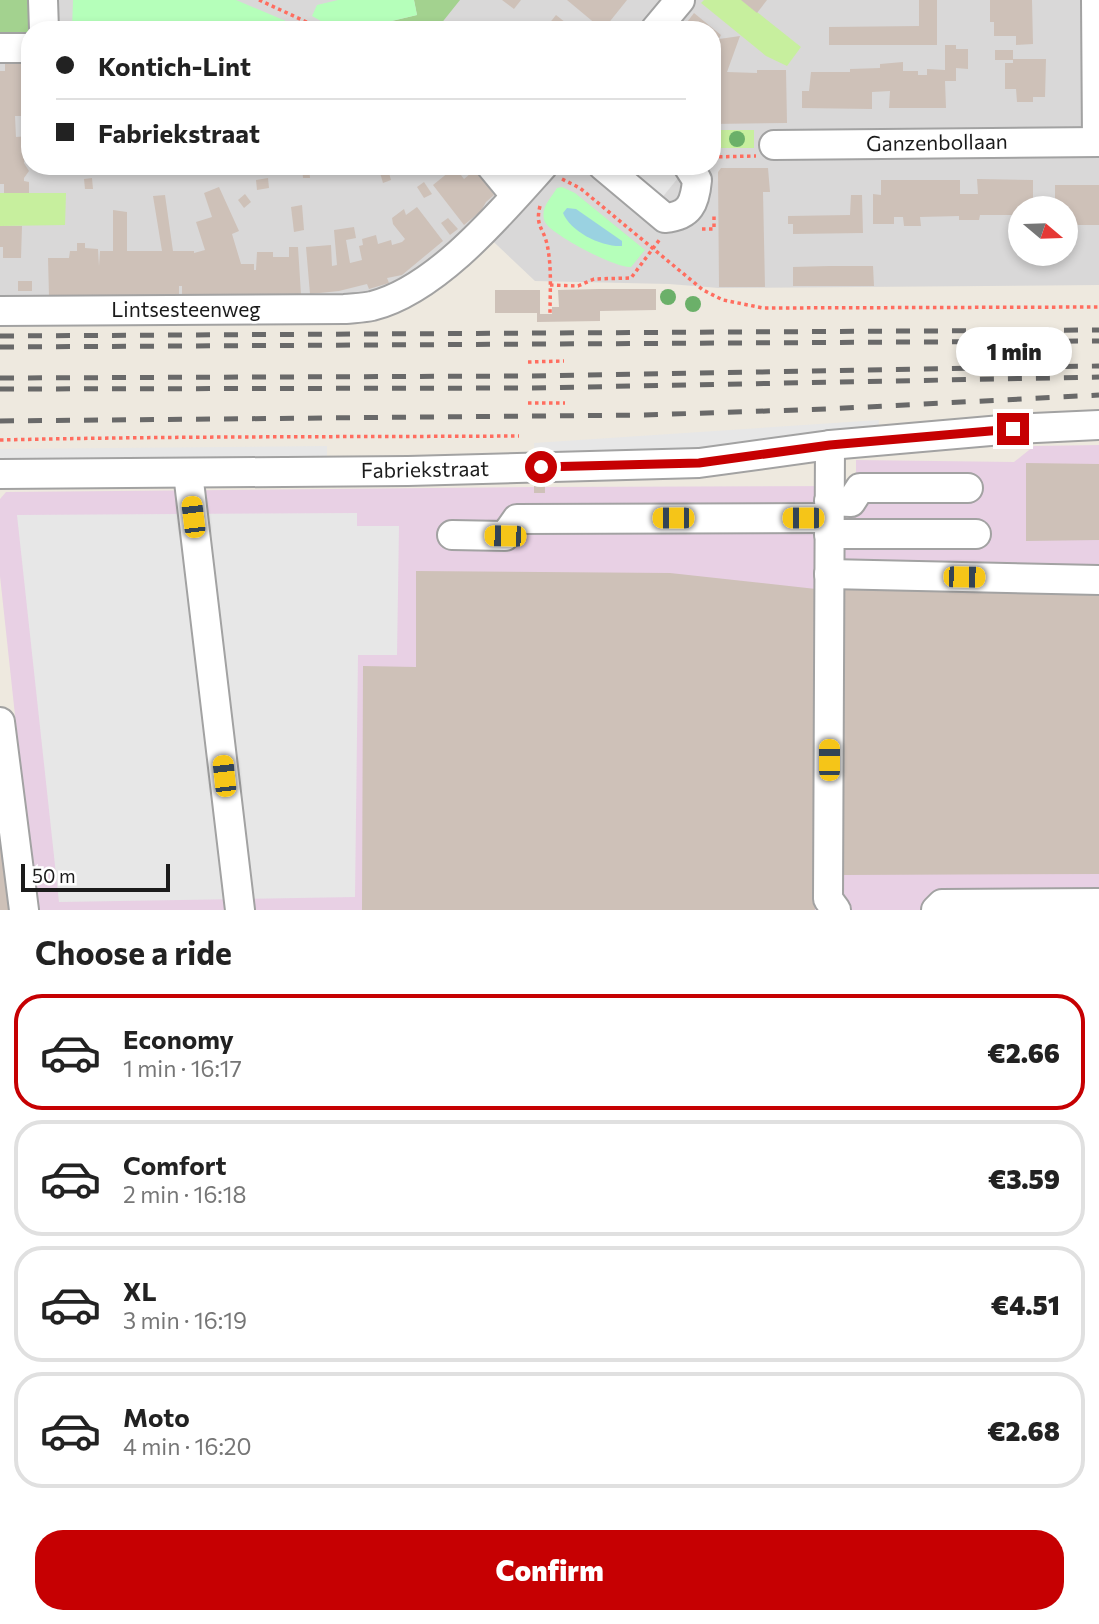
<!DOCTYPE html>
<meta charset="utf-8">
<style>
:root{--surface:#fff;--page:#f6f6f6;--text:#222;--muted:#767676;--line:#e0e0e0;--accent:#c60002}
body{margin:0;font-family:Commissioner,sans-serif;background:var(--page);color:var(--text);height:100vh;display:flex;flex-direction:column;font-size:26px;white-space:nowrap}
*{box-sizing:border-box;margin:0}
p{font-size:23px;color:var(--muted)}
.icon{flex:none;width:38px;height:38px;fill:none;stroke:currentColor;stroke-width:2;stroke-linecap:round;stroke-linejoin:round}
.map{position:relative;height:910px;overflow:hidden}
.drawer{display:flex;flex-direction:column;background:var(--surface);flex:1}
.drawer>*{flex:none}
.hud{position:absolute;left:21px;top:21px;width:700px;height:154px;border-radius:28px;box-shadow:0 4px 10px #0003;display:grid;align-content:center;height:154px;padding:0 35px;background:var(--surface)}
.needle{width:46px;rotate:109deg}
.controls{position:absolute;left:1008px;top:196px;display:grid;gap:14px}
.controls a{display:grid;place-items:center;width:70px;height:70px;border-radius:50%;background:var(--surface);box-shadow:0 4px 10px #0003;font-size:35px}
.scale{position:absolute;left:21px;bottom:18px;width:149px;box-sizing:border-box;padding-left:7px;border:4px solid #1b1b1b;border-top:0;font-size:19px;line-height:24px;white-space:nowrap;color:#1b1b1b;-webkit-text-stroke:5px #fff;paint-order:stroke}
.end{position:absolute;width:32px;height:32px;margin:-16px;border:9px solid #c60002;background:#fff;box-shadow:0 0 0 4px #fff}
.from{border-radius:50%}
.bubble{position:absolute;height:49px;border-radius:24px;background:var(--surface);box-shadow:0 4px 10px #0003;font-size:23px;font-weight:800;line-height:49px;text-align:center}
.car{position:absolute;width:21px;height:42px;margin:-21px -10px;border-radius:9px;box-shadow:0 0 5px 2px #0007;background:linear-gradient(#f5c518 24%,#345 0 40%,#f5c518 0 76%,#345 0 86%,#f5c518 0)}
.hud b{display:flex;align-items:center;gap:24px;height:66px;font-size:26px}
.hud b+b{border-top:2px solid var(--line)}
.hud i{width:18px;height:18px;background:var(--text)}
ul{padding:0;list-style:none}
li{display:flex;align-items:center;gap:21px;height:116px;margin:0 14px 10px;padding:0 21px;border:4px solid var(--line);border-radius:28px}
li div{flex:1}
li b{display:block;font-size:26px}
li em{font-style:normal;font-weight:800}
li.current{border-color:var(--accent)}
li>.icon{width:63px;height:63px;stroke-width:1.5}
h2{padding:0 35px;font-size:32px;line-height:84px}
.button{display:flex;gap:14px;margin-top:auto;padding:14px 35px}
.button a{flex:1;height:80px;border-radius:28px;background:var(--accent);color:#fff;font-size:28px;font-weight:800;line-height:80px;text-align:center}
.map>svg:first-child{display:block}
.residential{fill:#d9d8d8;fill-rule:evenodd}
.industrial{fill:#e8d0e4}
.grass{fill:#c7ef9e}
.forest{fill:#a3d28f}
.park{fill:#b5ffba}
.parking{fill:#e7e7e7}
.water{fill:#9ad2e1}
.building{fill:#cec1b8}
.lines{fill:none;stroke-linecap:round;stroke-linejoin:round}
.minor-casing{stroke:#a2a2a2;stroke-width:32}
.path{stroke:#ff6d5f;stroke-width:3.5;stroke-dasharray:3.5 3.5;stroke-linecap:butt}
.minor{stroke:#fff;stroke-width:28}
.rail{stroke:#696969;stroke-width:5;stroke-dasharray:14 14;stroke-linecap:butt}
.tree{fill:#6bb069}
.route{stroke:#c60002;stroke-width:9}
.labels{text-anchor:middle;stroke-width:5;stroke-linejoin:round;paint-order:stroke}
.street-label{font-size:21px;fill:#1b1b1b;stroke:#fff}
</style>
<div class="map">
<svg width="1099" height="910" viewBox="0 0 1099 910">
<rect width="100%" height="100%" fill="#eee9df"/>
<path class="residential" d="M0,0H1099V285L719,288L669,284L535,281L479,228L376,297L0,298ZM30,30H712V166H30ZM1020,208H1066V254H1020Z"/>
<polygon class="industrial" points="1099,445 1099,910 36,910 0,576 0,499 6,492 534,487 535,493 545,493 545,487 851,486 856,482 856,460 1014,462 1034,446"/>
<g class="grass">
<polygon points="704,0 742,0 801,47 787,66 766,56 701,3"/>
<polygon points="720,130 754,130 754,148 721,148"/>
<polygon points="0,193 66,193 65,225 0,226"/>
</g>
<g class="forest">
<rect x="0" y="0" width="30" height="39"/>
<polygon points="414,0 460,0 436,30 354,30 417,15"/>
</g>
<g class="park">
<polygon points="73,0 236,0 307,30 72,30"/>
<polygon points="338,0 414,0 417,15 354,30 337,30 312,16 317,5"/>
<path d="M562,187L575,193L645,250L631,267C617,269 550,234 545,222C539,209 551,198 557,188Z"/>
</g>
<g class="parking">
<polygon points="622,166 674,166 682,173 661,199"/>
<polygon points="879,420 878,435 665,452 535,458 534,443"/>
<polygon points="327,446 327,462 0,465 0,449"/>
<polygon points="357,513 357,526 399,526 397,655 358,655 355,897 59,902 17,515"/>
</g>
<path class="water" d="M567,208L576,209L622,241V246C601,247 571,232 563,213Z"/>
<g class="building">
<polygon points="502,0 521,0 514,9"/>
<polygon points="567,0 627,0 603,30"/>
<polygon points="741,0 767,0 757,13"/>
<polygon points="919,0 937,0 937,45 829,45 829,27 919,26"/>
<polygon points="990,0 1032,0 1033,44 1016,45 1016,36 994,36 994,22 990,22"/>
<polygon points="694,13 721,35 719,39 740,36 727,72 757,73 757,70 786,70 787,123 712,124 712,30 681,30"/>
<polygon points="556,15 575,30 544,30"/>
<polygon points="945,45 956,45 956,49 968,49 968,69 956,68 956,81 945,81 946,108 889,108 890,91 872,92 872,109 802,108 802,91 809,91 811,72 850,72 850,69 880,68 880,64 903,62 903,71 918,71 918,75 927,75 927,69 945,70"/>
<rect x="995" y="50" width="18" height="10"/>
<polygon points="1013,59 1046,59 1045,97 1033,97 1033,102 1017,102 1016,89 1005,89 1005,63 1013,63"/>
<polygon points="5,62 28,62 28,71 21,71 21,116 15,116 16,137 29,136 29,147 24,147 24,163 29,171 24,178 24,181 29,182 29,193 4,193 4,184 0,184 0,71 5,71"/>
<polygon points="302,166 309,166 310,178 303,178"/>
<polygon points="378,166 387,166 391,180 383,183"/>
<polygon points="451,166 454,166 464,179 476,169 494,195 486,202 481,211 464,225 433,185 449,172 447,169"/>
<polygon points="721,168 768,168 770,192 763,192 765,287 719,287 718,172"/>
<polygon points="92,178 93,189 85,189 84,179"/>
<polygon points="268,178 269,188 257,190 256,180"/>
<polygon points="977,179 1033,180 1033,208 1020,208 1020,224 1016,224 1016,215 980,215 979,220 959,220 959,216 920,217 921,226 904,226 903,217 894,217 894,224 873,224 873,194 881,195 881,180 960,180 960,194 978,194"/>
<polygon points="424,182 432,194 424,198 417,187"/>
<polygon points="1055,185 1099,185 1099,225 1066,225 1066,208 1055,208"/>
<polygon points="219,187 239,231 232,234 241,264 254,264 254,270 256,270 257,252 273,252 273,257 289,257 289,247 298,247 301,295 182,296 182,286 179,286 179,296 49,296 48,258 69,258 70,251 77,251 77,243 85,243 85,248 98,249 99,266 100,251 113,251 113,210 127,212 127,251 162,251 153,196 165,195 173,251 194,251 194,253 205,250 196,222 212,217 204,193"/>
<polygon points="245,194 251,202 244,208 238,200"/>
<polygon points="851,195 862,195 863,233 793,234 793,224 788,224 788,216 850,215"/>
<polygon points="302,205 304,230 294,232 291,207"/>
<polygon points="417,207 443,241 402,275 387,278 389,283 369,289 367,284 339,291 310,294 306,247 331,245 332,266 337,265 334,230 354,227 356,238 346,240 350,263 362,260 359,246 363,245 362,239 376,235 378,244 391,240 392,245 402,242 405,239 393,224 392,218 404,209 406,215"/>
<polygon points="448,218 458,229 450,235 441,223"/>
<polygon points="0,226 22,226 21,258 3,258 3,247 0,247"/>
<polygon points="829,266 873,266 874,286 793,286 793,267"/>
<rect x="18" y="281" width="14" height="10"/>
<polygon points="599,289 656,289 656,310 600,311 600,321 537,322 537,313 495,313 495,290 540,290 540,314 552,314 552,307 559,307 558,290"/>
<polygon points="1026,463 1099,464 1099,540 1026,541"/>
<rect x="534" y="485" width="11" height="8"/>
<polygon points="416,571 670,573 816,589 815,910 362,910 363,666 416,667"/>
<polygon points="843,587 1099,589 1099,874 844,875"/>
<polygon points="0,842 2,842 12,910 0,910"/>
</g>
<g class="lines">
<g class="minor-casing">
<g id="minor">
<polyline points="43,0 44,30"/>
<polyline points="1096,0 1097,142"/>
<polyline points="655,30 680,0"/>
<polyline points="0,48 30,48"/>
<polyline points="774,145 1099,142"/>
<polyline points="491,166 510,189"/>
<path d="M603,166L665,218C690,216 695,203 697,180L688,166"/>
<path d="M0,311L345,309C353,308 363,308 372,306C436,290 500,214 543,166"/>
<polyline points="830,445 828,899 836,910"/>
<polyline points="188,473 240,910"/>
<polyline points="0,474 408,471 699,463 830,445 1013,429 1099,425"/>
<polyline points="829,501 851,502 860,488 968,488"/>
<polyline points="829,534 976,534"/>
<polyline points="452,535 505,536 517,519 829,518"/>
<polyline points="829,574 1099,580"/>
<polyline points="0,722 24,910"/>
<polyline points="936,910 942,904 1099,903"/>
</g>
</g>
<g class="path">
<polyline points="259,0 324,30"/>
<polyline points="712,157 756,156"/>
<polyline points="562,179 580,188 703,290 723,300 763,308 1099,307"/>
<path d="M540,206C535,226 543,227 547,244C552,267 550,291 550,313"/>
<polyline points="702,229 714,229 714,213"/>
<polyline points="550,285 578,286 594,279 631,278 660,239"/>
<polyline points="528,362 564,361"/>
<polyline points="528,403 565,403"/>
<path d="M0,440C173,436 346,437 519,436"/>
</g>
<use href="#minor" class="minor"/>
<g class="rail">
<polyline points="0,336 1099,330"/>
<polyline points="0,347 1099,341"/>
<polyline points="0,378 532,376 1099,366"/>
<polyline points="0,389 532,388 1099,377"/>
<polyline points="0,421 644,415 827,409 1099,395"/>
</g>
</g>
<g class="tree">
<circle cx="737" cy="139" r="8"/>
<circle cx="668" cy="297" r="8"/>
<circle cx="693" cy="304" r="8"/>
</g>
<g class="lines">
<polyline class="route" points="541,467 699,463 830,445 1013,429"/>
</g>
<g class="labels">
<g class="street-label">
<text transform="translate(937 143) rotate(-1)" y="7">Ganzenbollaan</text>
<text x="186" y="317">Lintsesteenweg</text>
<text transform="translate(425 470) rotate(-1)" y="7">Fabriekstraat</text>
</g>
</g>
</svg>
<div class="controls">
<a><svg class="needle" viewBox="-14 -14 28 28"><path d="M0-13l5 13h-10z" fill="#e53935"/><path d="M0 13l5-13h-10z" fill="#767676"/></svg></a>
</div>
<div class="scale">50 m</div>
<i class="end from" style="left:541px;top:467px"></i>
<i class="end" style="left:1013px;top:429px"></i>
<div class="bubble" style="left:956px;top:327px;width:116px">1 min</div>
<i class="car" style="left:193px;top:517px;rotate:353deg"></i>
<i class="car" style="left:673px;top:518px;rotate:270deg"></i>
<i class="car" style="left:803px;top:518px;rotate:270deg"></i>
<i class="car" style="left:505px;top:536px;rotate:271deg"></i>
<i class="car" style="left:964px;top:577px;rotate:91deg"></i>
<i class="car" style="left:829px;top:760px;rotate:0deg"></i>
<i class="car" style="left:224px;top:776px;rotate:354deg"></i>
<div class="hud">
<b><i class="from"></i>Kontich-Lint</b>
<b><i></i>Fabriekstraat</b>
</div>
</div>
<section class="drawer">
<h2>Choose a ride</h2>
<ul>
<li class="current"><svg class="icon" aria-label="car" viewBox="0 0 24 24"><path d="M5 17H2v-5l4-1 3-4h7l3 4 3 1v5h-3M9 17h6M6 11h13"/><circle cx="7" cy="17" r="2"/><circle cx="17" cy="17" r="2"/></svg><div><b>Economy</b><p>1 min · 16:17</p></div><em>€2.66</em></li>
<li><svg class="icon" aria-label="car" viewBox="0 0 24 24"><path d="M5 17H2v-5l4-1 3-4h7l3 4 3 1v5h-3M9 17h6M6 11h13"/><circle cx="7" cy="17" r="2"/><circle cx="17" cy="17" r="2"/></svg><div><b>Comfort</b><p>2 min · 16:18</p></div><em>€3.59</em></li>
<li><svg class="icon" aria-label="car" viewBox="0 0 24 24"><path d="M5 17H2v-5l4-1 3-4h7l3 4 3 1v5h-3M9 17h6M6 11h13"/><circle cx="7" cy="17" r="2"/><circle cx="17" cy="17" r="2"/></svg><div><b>XL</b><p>3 min · 16:19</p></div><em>€4.51</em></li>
<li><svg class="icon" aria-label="car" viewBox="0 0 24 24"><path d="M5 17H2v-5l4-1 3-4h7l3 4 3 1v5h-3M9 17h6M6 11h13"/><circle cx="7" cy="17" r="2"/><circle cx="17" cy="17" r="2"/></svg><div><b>Moto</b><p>4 min · 16:20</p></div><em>€2.68</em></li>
</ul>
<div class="button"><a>Confirm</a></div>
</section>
